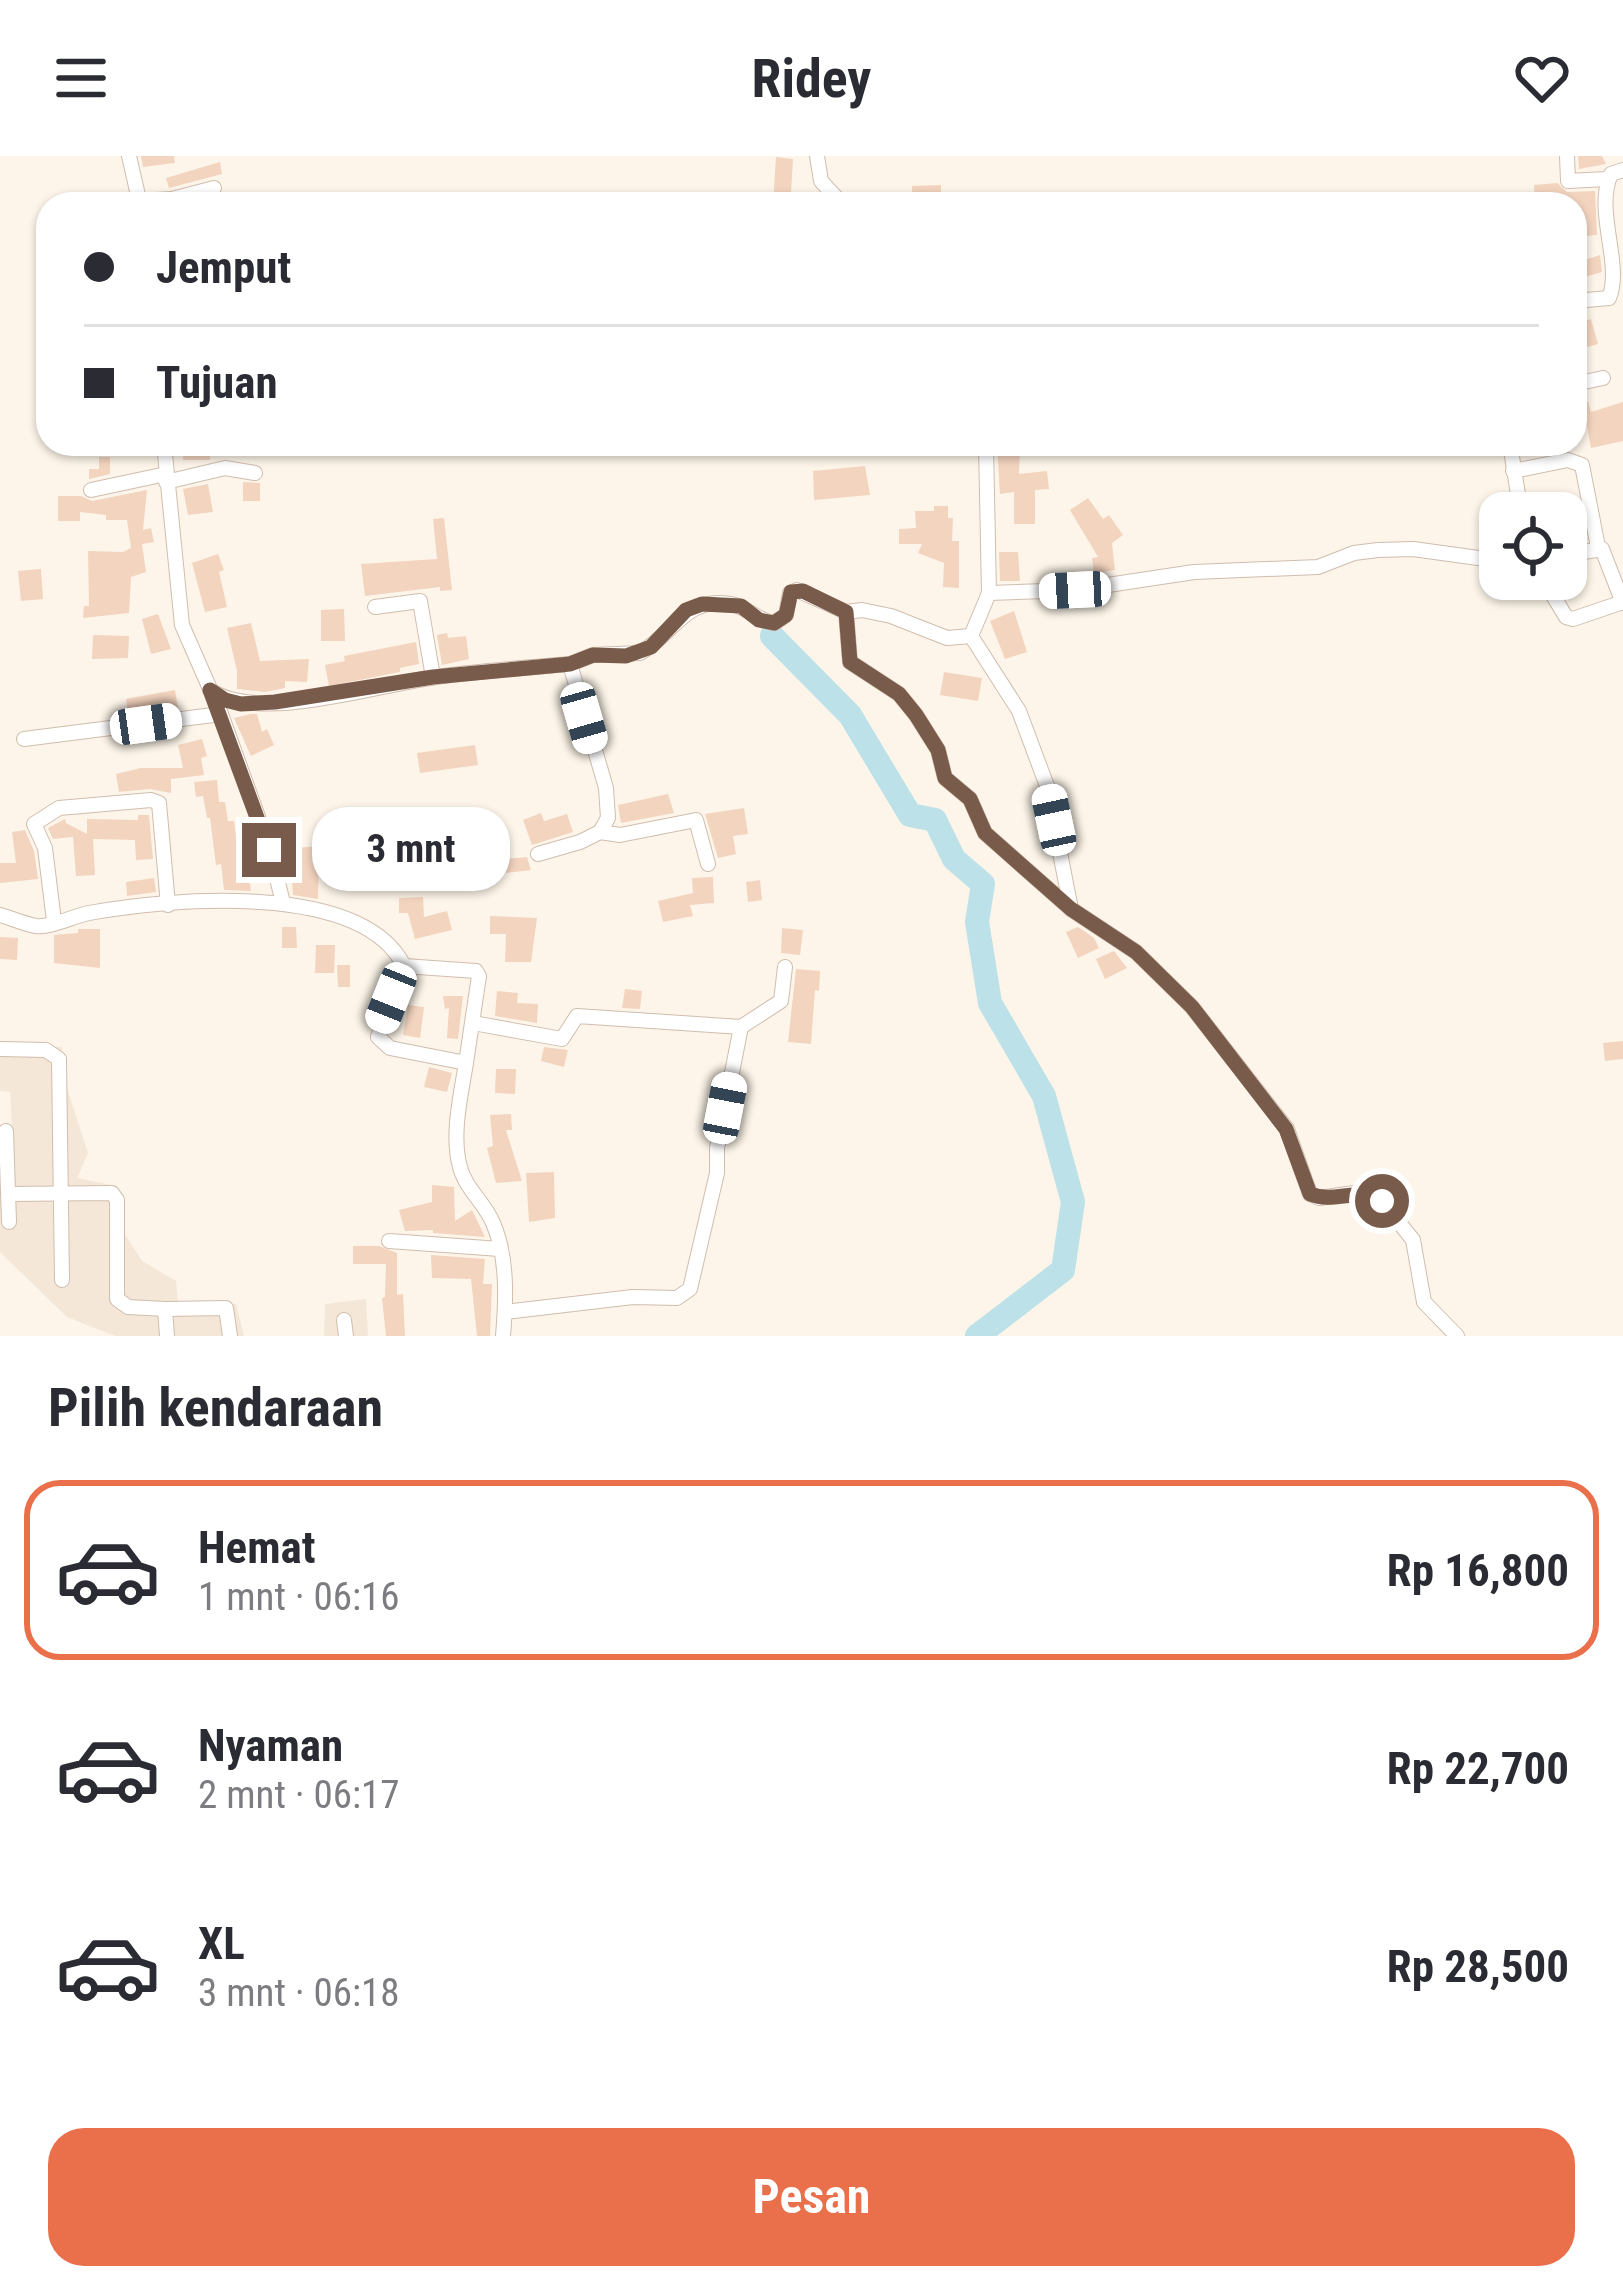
<!DOCTYPE html>
<html lang="id">
<meta charset="utf-8">
<style>
:root{--surface:#fff;--page:#f2f2f3;--text:#2b2b33;--muted:#7c7c81;--line:#e1e1e2;--accent:#ea6f4b}
body{margin:0;font-family:"Roboto Condensed",sans-serif;background:var(--page);color:var(--text);height:100vh;display:flex;flex-direction:column;font-size:45px;white-space:nowrap}
*{box-sizing:border-box;margin:0}
p{font-size:39px;color:var(--muted)}
.icon{flex:none;width:66px;height:66px;fill:none;stroke:currentColor;stroke-width:2;stroke-linecap:round;stroke-linejoin:round}
.map{position:relative;height:1180px;overflow:hidden}
.sheet{display:flex;flex-direction:column;background:var(--surface);flex:1}
.sheet>*{flex:none}
.banner{position:absolute;left:36px;top:36px;width:1551px;height:264px;border-radius:36px;box-shadow:0 3px 9px #0004;display:grid;align-content:center;height:264px;padding:0 48px;background:var(--surface)}
.tools{position:absolute;left:1479px;top:336px;display:grid;gap:24px}
.tools a{display:grid;place-items:center;width:108px;height:108px;border-radius:24px;background:var(--surface);box-shadow:0 3px 9px #0004;font-size:60px}
.end{position:absolute;width:54px;height:54px;margin:-27px;border:15px solid #795b4b;background:#fff;box-shadow:0 0 0 6px #fff}
.from{border-radius:50%}
.bubble{position:absolute;height:84px;border-radius:36px;background:var(--surface);box-shadow:0 3px 9px #0004;font-size:39px;font-weight:700;line-height:84px;text-align:center}
.car{position:absolute;width:36px;height:72px;margin:-36px -18px;border-radius:15px;box-shadow:0 0 9px 3px #0007;background:linear-gradient(#fff 24%,#345 0 40%,#fff 0 76%,#345 0 86%,#fff 0)}
.banner b{display:flex;align-items:center;gap:42px;height:114px;font-size:45px}
.banner b+b{border-top:3px solid var(--line)}
.banner i{width:30px;height:30px;background:var(--text)}
ul{padding:0;list-style:none}
li{display:flex;align-items:center;gap:36px;height:180px;margin:0 24px 18px;padding:0 24px;border:6px solid transparent;border-radius:36px}
li div{flex:1}
li b{display:block;font-size:45px}
li em{font-style:normal;font-weight:700}
li.on{border-color:var(--accent)}
li>.icon{width:108px;height:108px;stroke-width:1.5}
h2{padding:0 48px;font-size:54px;line-height:144px}
.action{display:flex;gap:24px;margin-top:auto;padding:24px 48px}
.action a{flex:1;height:138px;border-radius:36px;background:var(--accent);color:#fff;font-size:48px;font-weight:700;line-height:138px;text-align:center}
header{display:flex;justify-content:space-between;align-items:center;height:156px;padding:0 48px;background:var(--surface);font-size:54px;font-weight:700}
.map>svg:first-child{display:block}
.residential{fill:#f5e7d7}
.lines{fill:none;stroke-linecap:round;stroke-linejoin:round}
.river{stroke:#bce1e8;stroke-width:24}
.building{fill:#f3d4bf}
.minor-casing{stroke:#d0bdad;stroke-width:16}
.minor{stroke:#fff;stroke-width:14}
.route{stroke:#795b4b;stroke-width:15}
</style>
<header><svg class="icon" aria-label="menu" viewBox="0 0 24 24"><path d="M4 6h16M4 12h16M4 18h16"/></svg>Ridey<svg class="icon" aria-label="heart" viewBox="0 0 24 24"><path d="M12 20l-8-8c-3-5 5-10 8-4 3-6 11-1 8 4z"/></svg></header>
<div class="map">
<svg width="1623" height="1180" viewBox="0 0 1623 1180">
<rect width="100%" height="100%" fill="#fdf5e9"/>
<g class="residential">
<polygon points="0,890 62,891 64,923 88,997 77,1022 116,1030 124,1077 142,1105 176,1125 178,1148 236,1148 244,1180 115,1180 67,1161 0,1096 0,971 12,971 10,936 0,935"/>
<polygon points="366,1143 368,1180 324,1180 325,1148"/>
</g>
<g class="lines">
<polyline class="river" points="772,480 850,559 910,659 935,664 954,703 983,728 977,766 990,847 1044,940 1073,1046 1063,1114 977,1180"/>
</g>
<g class="building">
<polygon points="141,0 174,0 175,7 143,11"/>
<polygon points="1578,0 1602,0 1606,8 1579,13"/>
<polygon points="776,1 793,3 791,36 800,36 800,48 773,48"/>
<polygon points="220,6 222,18 169,32 166,22"/>
<polygon points="1557,27 1567,36 1595,35 1597,79 1575,81 1575,48 1535,48 1534,29"/>
<polygon points="941,29 941,44 912,45 912,30"/>
<polygon points="1600,99 1602,116 1575,124 1575,107"/>
<polygon points="1591,163 1598,188 1580,193 1575,167"/>
<polygon points="1588,245 1591,256 1623,246 1623,285 1591,292 1587,271 1575,274 1575,249"/>
<polygon points="184,288 210,289 210,304 183,304"/>
<polygon points="997,290 1020,290 1019,318 1047,315 1049,333 1035,334 1035,368 1014,368 1014,336 1000,338"/>
<polygon points="99,301 110,301 110,318 89,323 89,313 99,313"/>
<polygon points="865,310 870,339 814,344 813,315"/>
<polygon points="243,326 260,327 260,345 243,345"/>
<polygon points="208,328 213,356 188,359 183,333"/>
<polygon points="147,334 143,374 151,372 154,386 142,388 146,416 131,421 129,457 83,462 84,450 89,450 88,395 123,396 131,392 127,364 106,364 106,359 80,356 80,365 58,365 58,340 81,340 92,345"/>
<polygon points="1088,342 1103,363 1109,359 1123,379 1112,387 1115,414 1094,417 1092,402 1098,401 1070,354"/>
<polygon points="934,350 948,350 948,362 953,362 952,385 959,385 959,432 943,431 944,407 918,397 922,388 899,388 899,373 916,372 915,355 934,355"/>
<polygon points="444,362 452,434 440,435 440,431 365,440 361,408 437,403 433,363"/>
<polygon points="999,396 1018,396 1020,425 1000,425"/>
<polygon points="218,398 224,414 219,416 227,451 205,456 192,407"/>
<polygon points="41,413 43,443 21,445 18,415"/>
<polygon points="344,453 345,485 321,485 321,454"/>
<polygon points="1014,455 1027,496 1005,503 990,465"/>
<polygon points="158,458 171,493 151,498 142,463"/>
<polygon points="251,467 260,505 309,503 307,526 285,525 285,532 265,536 237,533 237,515 227,472"/>
<polygon points="447,477 448,482 466,480 469,503 442,509 437,479"/>
<polygon points="93,479 129,480 128,502 92,503"/>
<polygon points="416,486 419,508 400,512 400,516 329,530 325,509 345,505 344,500"/>
<polygon points="944,516 982,522 978,545 940,539"/>
<polygon points="175,534 178,552 128,558 126,543"/>
<polygon points="251,558 257,558 262,576 267,573 274,589 251,600 234,562"/>
<polygon points="202,583 207,600 201,602 204,619 171,623 171,637 150,633 119,636 116,618 141,612 183,612 178,589"/>
<polygon points="475,589 478,609 420,617 417,597"/>
<polygon points="217,624 219,646 225,646 228,665 234,665 240,712 248,711 251,735 224,734 221,708 216,709 210,662 207,662 203,640 196,641 194,626"/>
<polygon points="668,638 674,657 621,667 618,649"/>
<polygon points="744,652 748,678 733,680 736,698 718,702 705,658"/>
<polygon points="541,657 544,665 567,658 573,676 532,689 523,664"/>
<polygon points="138,659 149,659 153,703 136,704 135,684 93,683 95,719 76,720 73,681 53,683 48,672 65,663 66,667 87,678 87,663 138,664"/>
<polygon points="25,674 34,695 38,723 0,727 0,707 16,707 12,676"/>
<polygon points="319,690 318,743 293,739 291,711 286,712 284,693"/>
<polygon points="527,701 531,714 506,717 505,703"/>
<polygon points="713,721 714,747 690,749 693,760 663,766 658,745 693,737 692,722"/>
<polygon points="154,722 156,736 127,740 126,726"/>
<polygon points="760,724 762,744 748,746 746,726"/>
<polygon points="423,741 424,761 447,755 452,774 415,783 408,757 399,757 399,742"/>
<polygon points="490,760 537,762 531,806 505,806 506,778 490,778"/>
<polygon points="282,771 296,771 297,792 282,792"/>
<polygon points="1078,771 1094,782 1099,792 1078,802 1066,776"/>
<polygon points="782,772 803,774 800,799 781,797"/>
<polygon points="78,773 100,773 100,812 54,807 54,779 78,777"/>
<polygon points="0,781 18,782 17,804 0,803"/>
<polygon points="316,789 335,789 334,817 315,817"/>
<polygon points="1114,795 1127,812 1105,823 1096,803"/>
<polygon points="337,809 350,809 350,831 338,831"/>
<polygon points="796,813 820,815 819,835 815,834 811,888 788,886"/>
<polygon points="625,833 642,835 640,853 622,852"/>
<polygon points="497,835 518,837 517,847 538,848 537,867 495,860"/>
<polygon points="443,840 463,840 458,883 447,882 449,852 445,853"/>
<polygon points="408,849 424,851 420,882 403,879"/>
<polygon points="1623,885 1623,903 1605,905 1603,887"/>
<polygon points="544,891 568,894 564,911 541,905"/>
<polygon points="429,911 452,917 447,936 424,931"/>
<polygon points="496,913 516,913 515,938 495,937"/>
<polygon points="511,958 512,974 506,974 522,1025 496,1027 487,992 493,990 490,959"/>
<polygon points="554,1016 555,1062 529,1066 526,1017"/>
<polygon points="432,1029 454,1031 455,1065 472,1054 485,1081 433,1077 433,1074 405,1075 399,1054 432,1046"/>
<polygon points="353,1090 379,1090 397,1097 397,1139 403,1138 405,1180 386,1180 382,1142 385,1141 386,1108 353,1108"/>
<polygon points="431,1099 485,1103 483,1128 492,1128 490,1180 477,1180 471,1123 432,1122"/>
</g>
<g class="lines">
<g class="minor-casing">
<g id="minor">
<polyline points="129,0 140,48"/>
<polyline points="817,0 821,25 842,48"/>
<polyline points="1567,0 1568,25 1607,23"/>
<polyline points="139,45 172,43 214,32"/>
<path d="M1575,145L1609,142C1623,108 1594,55 1611,18L1623,14"/>
<polyline points="1575,228 1603,222"/>
<polyline points="164,288 182,469 221,558 270,694 283,747"/>
<polyline points="1510,288 1521,357"/>
<polyline points="1513,315 1568,304 1582,309 1598,391"/>
<polyline points="166,326 225,312 255,317"/>
<polyline points="91,334 166,318"/>
<polyline points="1566,399 1602,393 1623,447"/>
<polyline points="1543,423 1566,461 1573,463 1620,447"/>
<polyline points="989,437 1075,434 1194,416 1318,411 1354,397 1378,394 1413,393 1500,405"/>
<polyline points="375,451 420,445 433,521"/>
<polyline points="846,456 850,506 899,538 916,559 938,594 945,622 970,643 985,677 1071,753 1136,796 1192,851 1287,973 1310,1038 1319,1042 1361,1036 1382,1045 1413,1084 1424,1146 1457,1180"/>
<polyline points="971,480 1019,555 1047,630 1071,753"/>
<polyline points="971,480 989,437 986,288"/>
<path d="M210,534C259,567 373,530 430,522C476,515 524,512 570,508"/>
<polyline points="24,583 221,558"/>
<polyline points="600,676 620,679 696,664 708,708"/>
<path d="M538,698L580,686L600,676L608,662L606,632L570,508L593,499L640,497C674,478 685,440 730,448C747,450 757,465 774,467L786,459L790,437L797,434L846,456L862,454L891,460L947,482L971,480"/>
<path d="M0,759C11,762 24,768 36,770C51,772 73,760 89,757C168,743 361,724 404,810"/>
<polyline points="54,765 45,692 34,668 59,652 151,644 159,647 168,749"/>
<path d="M404,810L378,881L390,892L466,907C461,939 451,979 460,1011C465,1032 485,1047 493,1067C508,1101 506,1145 503,1180"/>
<polyline points="404,810 476,815 479,820 466,907"/>
<polyline points="473,867 562,883 577,860 741,871 781,845 785,811"/>
<polyline points="0,893 46,894 59,903 62,1124"/>
<polyline points="6,975 9,1066"/>
<polyline points="9,1038 112,1037 117,1044 117,1143 128,1151 165,1153 167,1180"/>
<polyline points="389,1085 500,1093"/>
<polyline points="165,1153 226,1152 230,1180"/>
<polyline points="505,1156 633,1141 677,1142 690,1133 717,1017 717,992 741,871"/>
<polyline points="344,1164 346,1180"/>
</g>
</g>
<use href="#minor" class="minor"/>
</g>
<g class="lines">
<path class="route" d="M269,694L210,534L225,544L241,548L275,546L433,521L570,508L593,499L626,500L651,491L686,454L702,448L741,450L759,464L774,467L786,459L791,436L803,435L846,456L850,506L899,538L916,559L938,594L945,622L970,643L985,677L1071,753L1136,796L1192,851L1286,973L1310,1038C1336,1048 1357,1030 1382,1045"/>
</g>
</svg>
<div class="tools">
<a><svg class="icon" aria-label="locate" viewBox="0 0 24 24"><circle cx="12" cy="12" r="6"/><path d="M12 2v4M12 18v4M2 12h4M18 12h4"/></svg></a>
</div>
<i class="end from" style="left:1382px;top:1045px"></i>
<i class="end" style="left:269px;top:694px"></i>
<div class="bubble" style="left:312px;top:651px;width:198px">3 mnt</div>
<i class="car" style="left:1075px;top:434px;rotate:267deg"></i>
<i class="car" style="left:584px;top:562px;rotate:164deg"></i>
<i class="car" style="left:146px;top:568px;rotate:82deg"></i>
<i class="car" style="left:1054px;top:664px;rotate:348deg"></i>
<i class="car" style="left:391px;top:842px;rotate:202deg"></i>
<i class="car" style="left:725px;top:952px;rotate:11deg"></i>
<div class="banner">
<b><i class="from"></i>Jemput</b>
<b><i></i>Tujuan</b>
</div>
</div>
<section class="sheet">
<h2>Pilih kendaraan</h2>
<ul>
<li class="on"><svg class="icon" aria-label="car" viewBox="0 0 24 24"><path d="M5 17H2v-5l4-1 3-4h7l3 4 3 1v5h-3M9 17h6M6 11h13"/><circle cx="7" cy="17" r="2"/><circle cx="17" cy="17" r="2"/></svg><div><b>Hemat</b><p>1 mnt · 06:16</p></div><em>Rp 16,800</em></li>
<li><svg class="icon" aria-label="car" viewBox="0 0 24 24"><path d="M5 17H2v-5l4-1 3-4h7l3 4 3 1v5h-3M9 17h6M6 11h13"/><circle cx="7" cy="17" r="2"/><circle cx="17" cy="17" r="2"/></svg><div><b>Nyaman</b><p>2 mnt · 06:17</p></div><em>Rp 22,700</em></li>
<li><svg class="icon" aria-label="car" viewBox="0 0 24 24"><path d="M5 17H2v-5l4-1 3-4h7l3 4 3 1v5h-3M9 17h6M6 11h13"/><circle cx="7" cy="17" r="2"/><circle cx="17" cy="17" r="2"/></svg><div><b>XL</b><p>3 mnt · 06:18</p></div><em>Rp 28,500</em></li>
</ul>
<div class="action"><a>Pesan</a></div>
</section>
